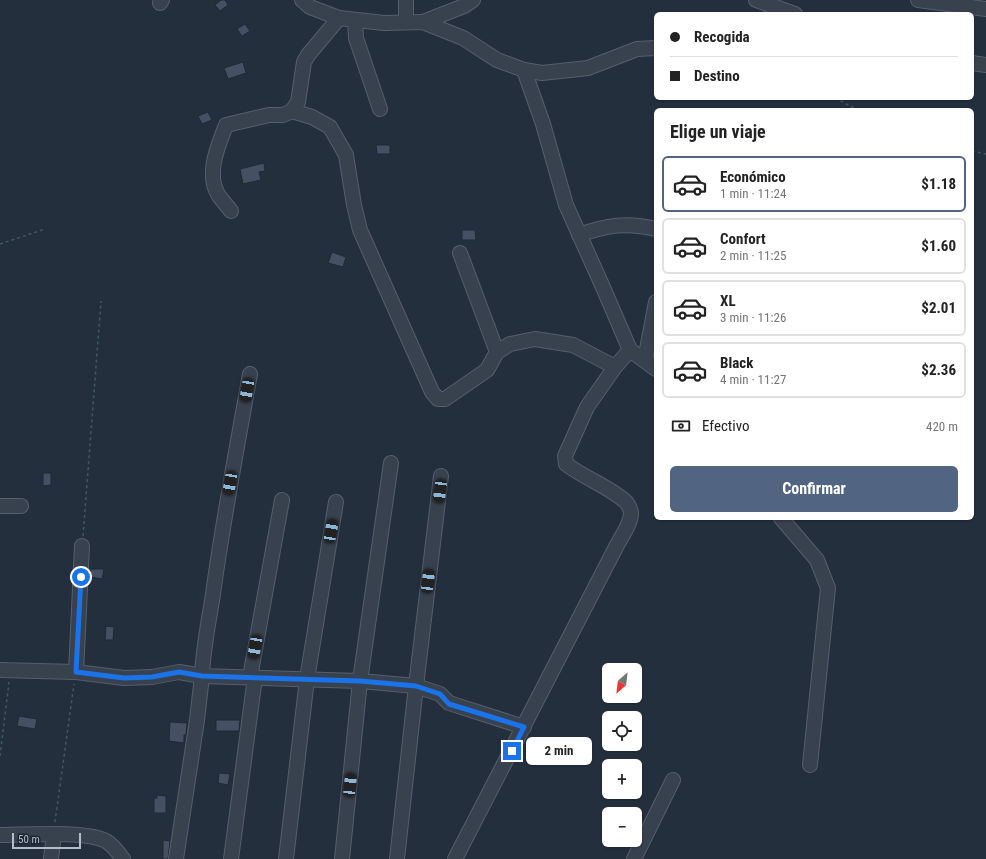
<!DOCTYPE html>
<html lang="es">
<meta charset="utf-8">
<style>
:root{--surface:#fff;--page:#f6f6f6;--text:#222;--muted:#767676;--line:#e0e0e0;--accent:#516482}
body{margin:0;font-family:"Roboto Condensed",sans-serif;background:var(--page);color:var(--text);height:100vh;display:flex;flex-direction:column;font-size:15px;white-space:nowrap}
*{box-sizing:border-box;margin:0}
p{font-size:13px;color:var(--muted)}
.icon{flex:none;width:22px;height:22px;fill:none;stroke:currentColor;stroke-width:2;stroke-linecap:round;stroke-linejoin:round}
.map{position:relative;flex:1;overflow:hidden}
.details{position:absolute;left:654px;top:108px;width:320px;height:412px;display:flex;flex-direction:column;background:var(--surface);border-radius:6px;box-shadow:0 1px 3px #0004}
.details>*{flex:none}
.banner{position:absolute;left:654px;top:12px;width:320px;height:88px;border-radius:6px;box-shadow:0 1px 3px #0004;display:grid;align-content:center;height:88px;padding:0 16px;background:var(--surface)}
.needle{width:26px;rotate:208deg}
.fabs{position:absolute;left:602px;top:663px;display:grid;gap:8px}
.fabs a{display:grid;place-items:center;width:40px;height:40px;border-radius:6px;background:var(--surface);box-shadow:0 1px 3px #0004;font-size:20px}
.scale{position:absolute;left:12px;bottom:10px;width:69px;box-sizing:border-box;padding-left:4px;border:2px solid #b4bcc9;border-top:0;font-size:11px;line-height:14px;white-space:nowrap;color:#b4bcc9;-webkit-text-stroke:3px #1d2633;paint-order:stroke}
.end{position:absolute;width:18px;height:18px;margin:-9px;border:5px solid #1a73e8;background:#fff;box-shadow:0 0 0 2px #fff}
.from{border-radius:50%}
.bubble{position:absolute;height:28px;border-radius:6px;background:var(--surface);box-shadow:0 1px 3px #0004;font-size:13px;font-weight:700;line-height:28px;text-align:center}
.car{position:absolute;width:12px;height:24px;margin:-12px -6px;border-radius:5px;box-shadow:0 0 3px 1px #0007;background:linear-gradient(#222 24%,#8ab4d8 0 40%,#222 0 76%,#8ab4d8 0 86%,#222 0)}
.banner b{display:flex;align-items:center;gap:14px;height:38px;font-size:15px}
.banner b+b{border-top:1px solid var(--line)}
.banner i{width:10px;height:10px;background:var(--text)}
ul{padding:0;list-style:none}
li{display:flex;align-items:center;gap:12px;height:56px;margin:0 8px 6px;padding:0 8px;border:2px solid var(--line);border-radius:6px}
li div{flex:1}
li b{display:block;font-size:15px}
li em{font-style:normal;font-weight:700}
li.selected{border-color:var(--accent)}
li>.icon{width:36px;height:36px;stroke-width:1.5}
h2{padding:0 16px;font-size:18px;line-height:48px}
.pay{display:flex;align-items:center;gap:10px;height:44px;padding:0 16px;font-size:15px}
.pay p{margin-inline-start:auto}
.primary-button{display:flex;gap:8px;margin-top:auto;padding:8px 16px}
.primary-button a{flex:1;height:46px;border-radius:6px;background:var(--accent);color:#fff;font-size:16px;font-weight:700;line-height:46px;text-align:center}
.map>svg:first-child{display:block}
.building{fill:#455162;stroke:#1f2835}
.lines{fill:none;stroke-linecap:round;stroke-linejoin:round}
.minor-casing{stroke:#565f6c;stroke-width:16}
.path{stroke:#44595c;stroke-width:1.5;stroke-dasharray:3 3;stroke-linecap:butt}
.minor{stroke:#38414e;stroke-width:14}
.route{stroke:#1a73e8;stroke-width:5}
</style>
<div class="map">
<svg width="986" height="859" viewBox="0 0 986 859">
<rect width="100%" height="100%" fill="#242f3e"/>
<g class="building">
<polygon points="221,0 225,0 228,5 220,11 215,5"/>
<polygon points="245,24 250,31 242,36 237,29"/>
<polygon points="243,62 246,73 228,79 224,68"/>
<polygon points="208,112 212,120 202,124 198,116"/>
<polygon points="376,145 390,145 390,154 377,154"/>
<polygon points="264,163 265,171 259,172 261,180 243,184 240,169"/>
<polygon points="462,230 475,230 476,240 462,240"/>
<polygon points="332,252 346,257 343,267 328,263"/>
<polygon points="43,473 51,473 51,485 43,486"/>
<polygon points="91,569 104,569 102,579 90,577"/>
<polygon points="106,626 114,627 113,640 105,640"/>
<polygon points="19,716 37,719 35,729 17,726"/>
<polygon points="216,720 240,720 239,731 216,731"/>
<polygon points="170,722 187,723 186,735 184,735 184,743 169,741"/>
<polygon points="219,773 230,774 228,785 218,783"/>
<polygon points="157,795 166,796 166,813 154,813 154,798 157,798"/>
<polygon points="163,840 170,841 168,859 163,859"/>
</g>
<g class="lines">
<g class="minor-casing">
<g id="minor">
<polyline points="302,0 310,7 339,18 384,23 423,22 463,38 497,60 524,70 542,73 588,68 637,49 656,48"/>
<polyline points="406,0 406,22"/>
<polyline points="756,0 795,14"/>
<polyline points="918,0 986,9"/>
<polyline points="160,3 162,0"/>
<polyline points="355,21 356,38 380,109"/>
<polyline points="423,22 464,6 473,0"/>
<polyline points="972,63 986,65"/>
<polyline points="524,70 543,124 566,205 602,285 630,350"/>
<polyline points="292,111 312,117 330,127 346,155 354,205 360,230 432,392 438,399 445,399 487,370 497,352 510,344 535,339 573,345 615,367"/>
<path d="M231,211C227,206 223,201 219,196C205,175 218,146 226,125L269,115H283L292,111L298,102L304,62L308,55L339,18"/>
<path d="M579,235C607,225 627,222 656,229"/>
<polyline points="460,253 497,352"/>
<polyline points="645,360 656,302"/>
<path d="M250,374C237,447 223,520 213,594C209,621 203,648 202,676L360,681L416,686L440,694L449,703L524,727"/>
<polyline points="0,506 21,506"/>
<polyline points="781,518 817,560 828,588 810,765"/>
<polyline points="0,670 76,672 124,678 152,677 179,672 202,676 197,720 176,859"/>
<polyline points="76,672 82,546"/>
<polyline points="250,677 282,500"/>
<path d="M0,835C25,835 85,830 106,841C113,845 118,852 123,859"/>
<polyline points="51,859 54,834"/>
<polyline points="231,859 255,677"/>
<polyline points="286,859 307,679 336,502"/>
<polyline points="342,859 360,681 391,463"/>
<polyline points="397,859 416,686 441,476"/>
<path d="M455,859L616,547C621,537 631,524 631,513C631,510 628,504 626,502C610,487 584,478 566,464L565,456L587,407L615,367L630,350L656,369"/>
<polyline points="634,859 673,780"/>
</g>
</g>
<g class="path">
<polyline points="835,98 858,110"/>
<polyline points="972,151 986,154"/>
<polyline points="0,244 45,229"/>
<polyline points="83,536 101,301"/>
<polyline points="0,756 9,682"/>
<polyline points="55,822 74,684"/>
</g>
<use href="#minor" class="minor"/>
</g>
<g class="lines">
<polyline class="route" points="81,577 76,672 124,678 152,677 179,672 202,676 360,681 416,686 440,694 449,704 524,727 512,751"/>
</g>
</svg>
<div class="fabs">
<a><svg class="needle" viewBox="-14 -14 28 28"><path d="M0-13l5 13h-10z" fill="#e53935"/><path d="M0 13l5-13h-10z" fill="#767676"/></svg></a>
<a><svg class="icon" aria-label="locate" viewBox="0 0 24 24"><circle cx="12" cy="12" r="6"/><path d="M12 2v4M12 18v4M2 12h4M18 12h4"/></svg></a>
<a>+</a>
<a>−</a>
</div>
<div class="scale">50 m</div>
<i class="end from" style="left:81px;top:577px"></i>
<i class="end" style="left:512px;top:751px"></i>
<div class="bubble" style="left:526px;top:737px;width:66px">2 min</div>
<i class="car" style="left:247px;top:390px;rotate:190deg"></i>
<i class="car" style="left:230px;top:483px;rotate:190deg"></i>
<i class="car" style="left:440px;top:491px;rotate:187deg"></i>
<i class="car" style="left:331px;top:531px;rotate:10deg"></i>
<i class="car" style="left:428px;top:581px;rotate:7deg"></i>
<i class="car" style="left:255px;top:647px;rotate:190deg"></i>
<i class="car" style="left:350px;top:785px;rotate:6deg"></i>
<div class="banner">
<b><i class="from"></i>Recogida</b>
<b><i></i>Destino</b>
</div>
<section class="details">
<h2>Elige un viaje</h2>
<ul>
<li class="selected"><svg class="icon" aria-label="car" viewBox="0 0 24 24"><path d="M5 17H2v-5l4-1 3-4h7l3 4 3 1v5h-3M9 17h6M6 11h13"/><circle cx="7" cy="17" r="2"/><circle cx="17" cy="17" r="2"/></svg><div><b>Económico</b><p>1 min · 11:24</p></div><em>$1.18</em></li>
<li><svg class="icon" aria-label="car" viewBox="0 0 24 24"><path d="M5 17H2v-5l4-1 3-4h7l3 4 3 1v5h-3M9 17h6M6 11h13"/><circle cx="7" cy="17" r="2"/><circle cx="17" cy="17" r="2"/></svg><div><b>Confort</b><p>2 min · 11:25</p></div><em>$1.60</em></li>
<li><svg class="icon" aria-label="car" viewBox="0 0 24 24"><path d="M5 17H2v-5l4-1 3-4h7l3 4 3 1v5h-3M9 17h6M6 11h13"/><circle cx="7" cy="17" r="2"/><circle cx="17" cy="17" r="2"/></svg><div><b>XL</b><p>3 min · 11:26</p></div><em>$2.01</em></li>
<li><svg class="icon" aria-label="car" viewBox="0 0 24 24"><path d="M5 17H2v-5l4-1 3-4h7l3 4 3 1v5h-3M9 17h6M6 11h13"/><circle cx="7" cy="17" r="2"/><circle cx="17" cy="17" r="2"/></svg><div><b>Black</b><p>4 min · 11:27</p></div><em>$2.36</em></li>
</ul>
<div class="pay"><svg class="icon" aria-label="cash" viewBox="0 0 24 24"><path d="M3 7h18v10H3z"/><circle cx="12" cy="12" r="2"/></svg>Efectivo<p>420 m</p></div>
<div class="primary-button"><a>Confirmar</a></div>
</section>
</div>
